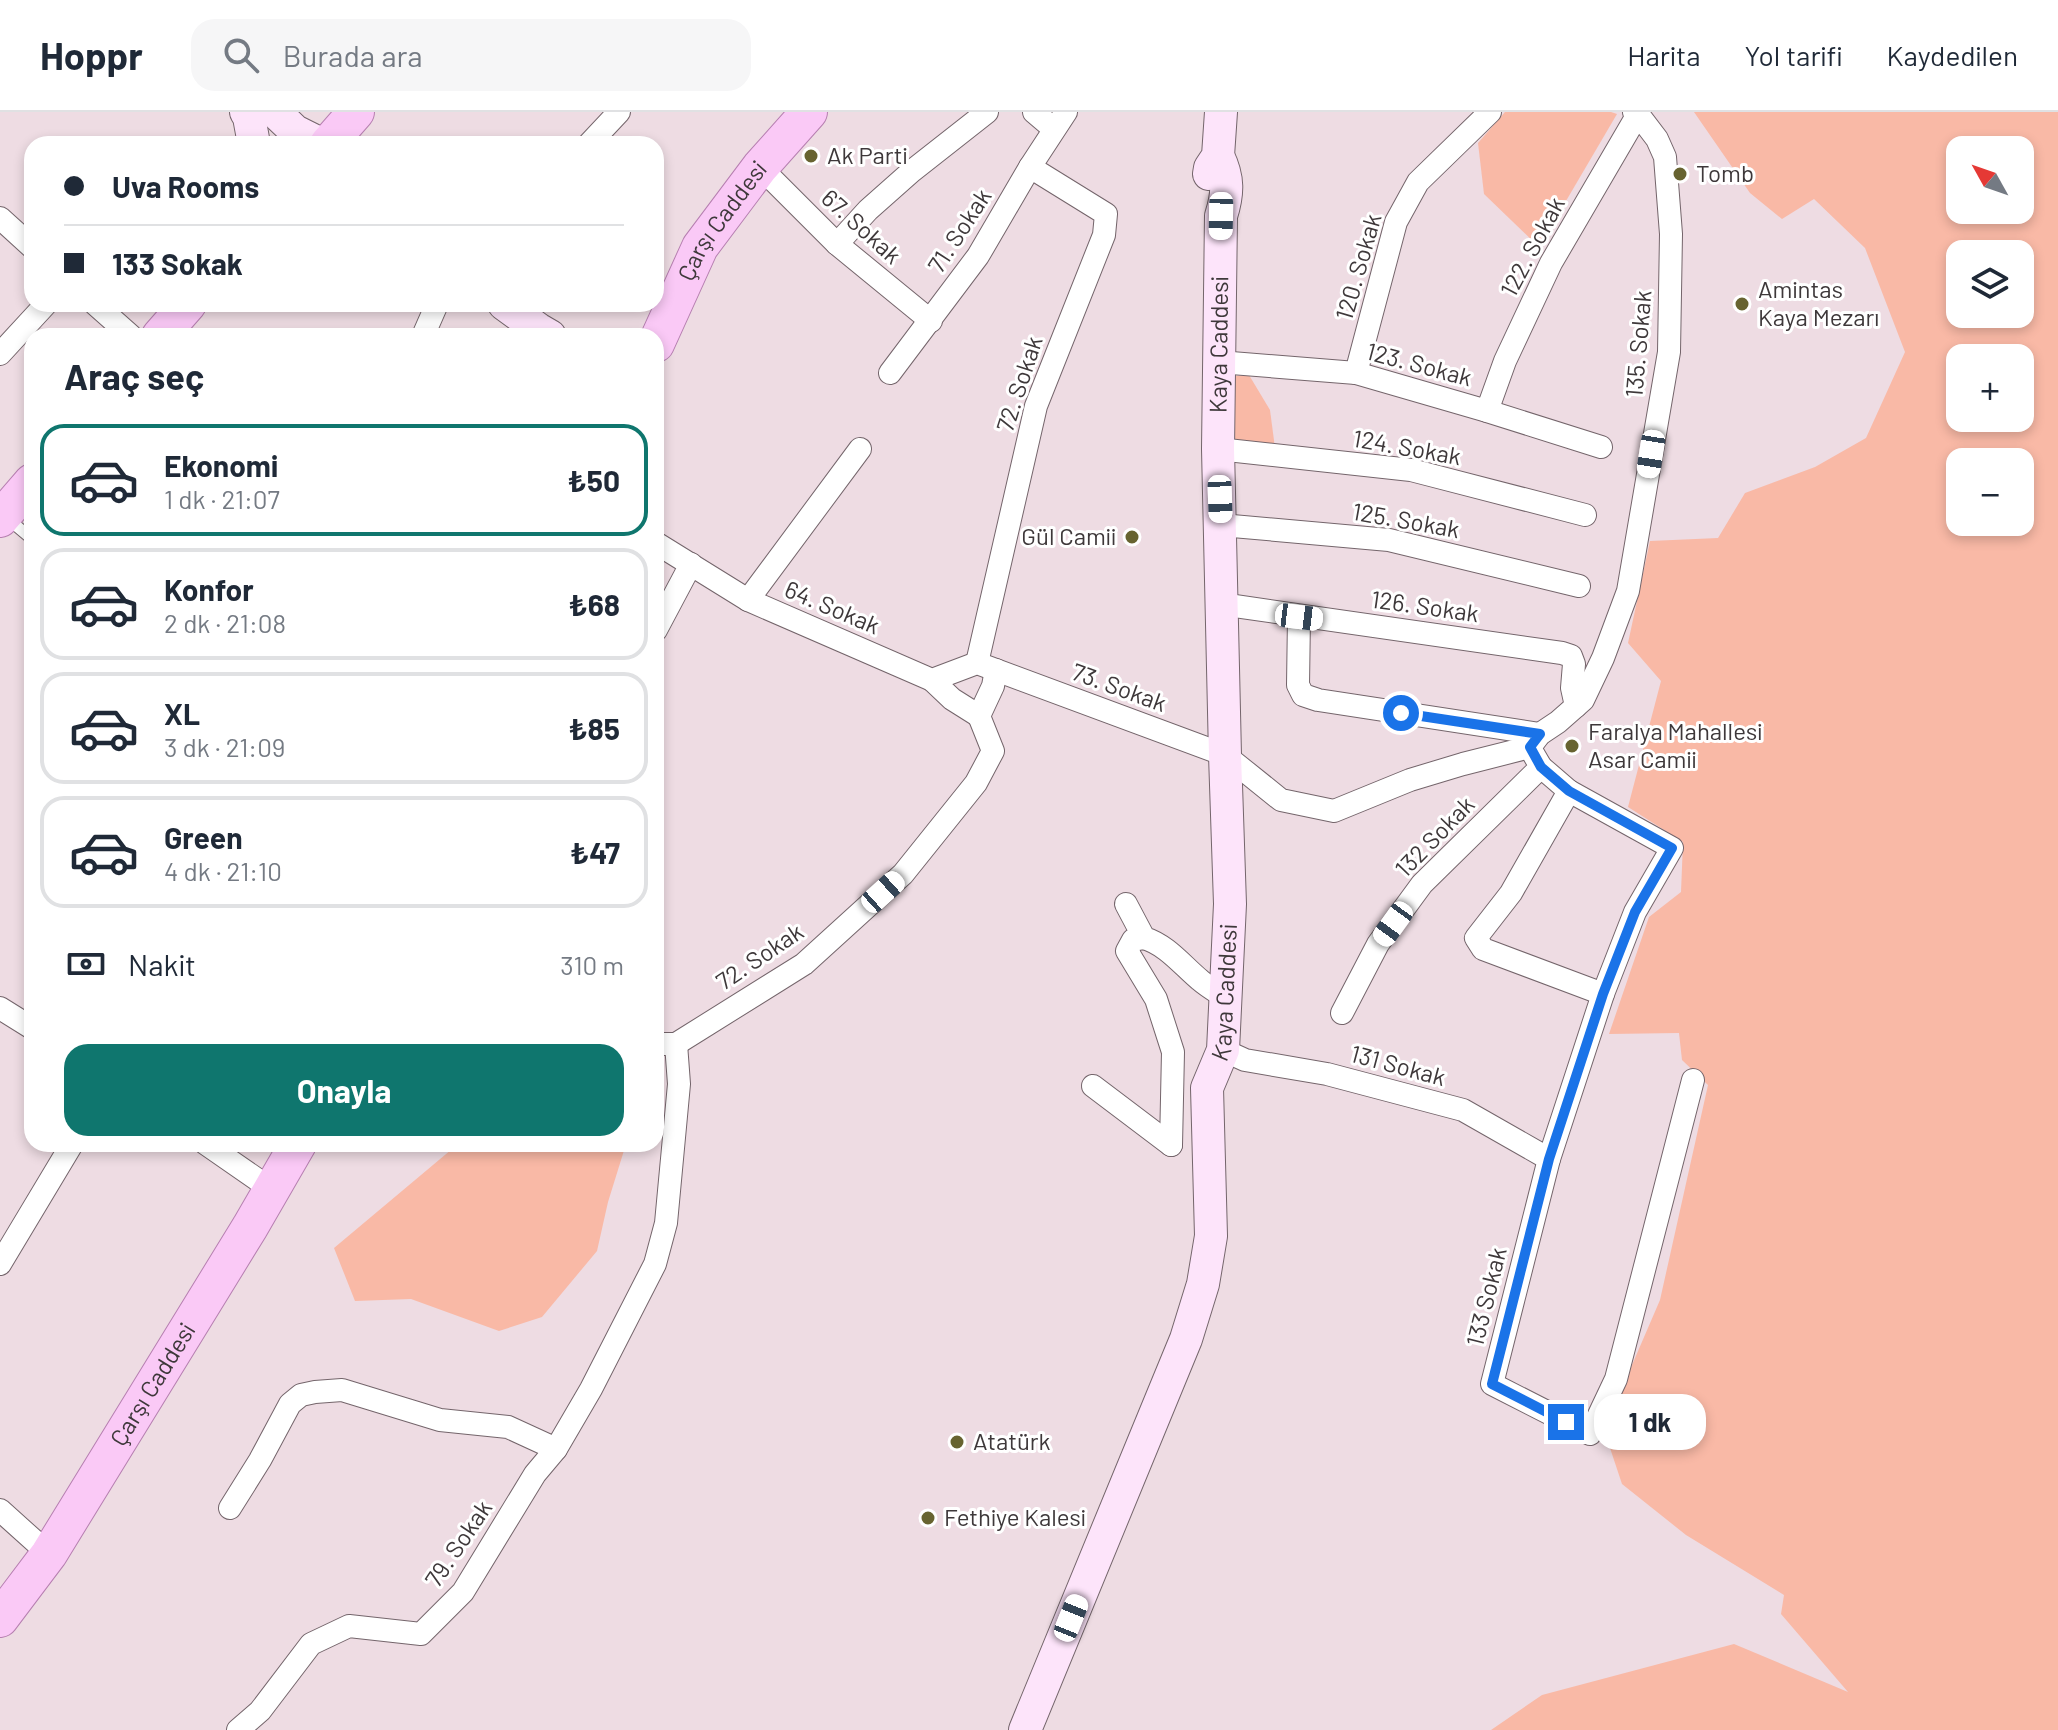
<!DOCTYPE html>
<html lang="tr">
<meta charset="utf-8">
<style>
:root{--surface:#fff;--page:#f6f6f7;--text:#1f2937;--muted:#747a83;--line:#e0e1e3;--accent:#0f766e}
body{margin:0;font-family:Barlow,sans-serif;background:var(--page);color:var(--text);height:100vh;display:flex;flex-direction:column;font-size:30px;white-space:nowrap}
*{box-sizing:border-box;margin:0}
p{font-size:26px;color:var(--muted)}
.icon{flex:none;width:44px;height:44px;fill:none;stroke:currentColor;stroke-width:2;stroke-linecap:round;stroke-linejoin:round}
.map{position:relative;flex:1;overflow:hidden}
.details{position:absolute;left:24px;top:216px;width:640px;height:824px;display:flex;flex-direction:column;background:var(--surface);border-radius:24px;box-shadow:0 4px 12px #0003}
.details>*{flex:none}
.banner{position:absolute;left:24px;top:24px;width:640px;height:176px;border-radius:24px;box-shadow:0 4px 12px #0003;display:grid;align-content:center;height:176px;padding:0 40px;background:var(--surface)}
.needle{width:52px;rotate:310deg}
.controls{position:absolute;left:1946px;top:24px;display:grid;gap:16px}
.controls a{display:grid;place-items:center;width:88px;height:88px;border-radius:16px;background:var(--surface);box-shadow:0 4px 12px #0003;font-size:40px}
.end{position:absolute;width:36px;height:36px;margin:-18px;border:10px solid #1a73e8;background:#fff;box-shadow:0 0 0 4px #fff}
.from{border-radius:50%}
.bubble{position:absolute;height:56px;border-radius:24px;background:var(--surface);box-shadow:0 4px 12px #0003;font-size:26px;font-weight:700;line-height:56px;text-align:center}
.car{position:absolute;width:24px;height:48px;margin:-24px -12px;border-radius:10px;box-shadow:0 0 6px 2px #0007;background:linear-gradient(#fff 24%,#345 0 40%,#fff 0 76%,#345 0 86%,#fff 0)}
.banner b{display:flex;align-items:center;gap:28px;height:76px;font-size:30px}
.banner b+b{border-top:2px solid var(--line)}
.banner i{width:20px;height:20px;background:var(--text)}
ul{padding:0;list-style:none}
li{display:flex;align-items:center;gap:24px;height:112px;margin:0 16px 12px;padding:0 24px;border:4px solid var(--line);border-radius:24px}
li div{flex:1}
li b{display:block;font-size:30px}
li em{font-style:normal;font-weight:700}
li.current{border-color:var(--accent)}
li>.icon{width:72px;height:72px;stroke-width:1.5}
h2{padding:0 40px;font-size:36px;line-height:96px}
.pay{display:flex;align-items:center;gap:20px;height:88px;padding:0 40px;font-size:30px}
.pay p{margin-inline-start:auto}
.action{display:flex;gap:16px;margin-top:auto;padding:16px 40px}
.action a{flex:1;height:92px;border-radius:24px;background:var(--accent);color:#fff;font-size:32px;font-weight:700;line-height:92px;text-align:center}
header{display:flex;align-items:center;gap:48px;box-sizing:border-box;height:112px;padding:0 40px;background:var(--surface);border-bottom:2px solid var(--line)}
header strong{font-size:38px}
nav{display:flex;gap:44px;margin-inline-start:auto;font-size:28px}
.search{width:560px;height:72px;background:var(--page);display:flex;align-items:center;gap:20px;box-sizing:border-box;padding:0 28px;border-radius:24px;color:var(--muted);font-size:30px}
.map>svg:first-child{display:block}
.green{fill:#f9b9a6;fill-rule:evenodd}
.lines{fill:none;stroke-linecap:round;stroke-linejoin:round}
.lane-casing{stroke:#74656b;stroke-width:13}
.street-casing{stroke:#74656b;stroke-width:24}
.secondary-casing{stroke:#74656b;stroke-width:34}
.primary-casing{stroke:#b67fb0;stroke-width:38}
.lane{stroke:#fff;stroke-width:11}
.street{stroke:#fff;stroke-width:22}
.secondary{stroke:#fde4fa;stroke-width:32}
.primary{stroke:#fac9f6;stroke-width:36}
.route{stroke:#1a73e8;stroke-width:10}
.poi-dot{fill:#676330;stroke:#fff;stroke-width:3}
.labels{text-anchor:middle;stroke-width:6;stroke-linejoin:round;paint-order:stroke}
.poi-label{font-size:24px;fill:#3e383a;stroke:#fff;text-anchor:start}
.street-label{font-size:24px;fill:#3e383a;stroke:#fff}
</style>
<header>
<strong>Hoppr</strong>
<div class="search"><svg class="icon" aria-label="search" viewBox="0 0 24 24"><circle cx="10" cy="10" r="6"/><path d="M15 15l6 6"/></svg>Burada ara</div>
<nav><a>Harita</a><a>Yol tarifi</a><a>Kaydedilen</a></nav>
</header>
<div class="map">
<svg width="2058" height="1618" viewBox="0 0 2058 1618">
<rect width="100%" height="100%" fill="#eedce3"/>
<g class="green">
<polygon points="1505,0 1611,0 1617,2 1539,135 1484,82 1478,31"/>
<path d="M1694,0H2058V1618H1491L1542,1583L1734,1532L1848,1580L1781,1502L1784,1483L1686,1423L1622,1372L1604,1318L1660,1188L1708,973L1682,948L1679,921L1609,922L1649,805L1681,780L1683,730L1628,695L1661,569L1628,531L1650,429L1718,426L1745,381L1815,355L1866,326L1905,240L1865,136L1814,87L1782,107L1750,81ZM1960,38H2020V98H1960ZM1960,142H2020V202H1960ZM1960,246H2020V306H1960ZM1960,350H2020V410H1960Z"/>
<polygon points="1249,263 1270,298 1275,336 1233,333 1234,264"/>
<polygon points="458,1032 626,1032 608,1090 597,1139 542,1205 499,1219 411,1187 355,1189 334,1136"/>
</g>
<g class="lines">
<g class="lane-casing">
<polyline id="lane" points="7,406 32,427"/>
</g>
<g class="street-casing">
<g id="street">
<polyline points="1034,0 1054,17"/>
<polyline points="589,32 619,0"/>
<polyline points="760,55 837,132 931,209"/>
<polyline points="0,106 32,135"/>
<polyline points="837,132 868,98 912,59 987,0"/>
<polyline points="95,192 131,224"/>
<polyline points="423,224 437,192"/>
<polyline points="0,242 46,192"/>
<polyline points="1219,250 1356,261 1487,299 1601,335"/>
<polyline points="890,261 978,144 1030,55 1066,0"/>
<polyline points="1356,261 1396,110 1418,70 1490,0"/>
<polyline points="1487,299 1505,249 1551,151 1638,2"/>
<polyline points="1218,337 1411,358 1585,403"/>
<polyline points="1221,413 1389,428 1579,474"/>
<polyline points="656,431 748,488 932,568 977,551 1225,643 1281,688 1334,699 1410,668 1463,652 1530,635"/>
<polyline points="748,488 860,337"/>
<polyline points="1221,492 1562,541 1571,544 1574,552 1572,576 1576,594"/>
<polyline points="1299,505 1298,573 1303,583 1318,588 1540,622"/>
<polyline points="656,518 691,452"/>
<polyline points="977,551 1036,294 1104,123 1106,102 1030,55"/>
<polyline points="932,568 952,587 979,604"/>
<polyline points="1530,635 1540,622 1558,610 1583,588 1603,546 1628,479 1669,240 1671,122 1665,45 1657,27 1638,2 1634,0"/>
<polyline points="1541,655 1569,679 1511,781 1476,826 1483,837 1603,882"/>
<polyline points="1569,679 1672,736 1635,800 1603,882 1549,1047 1492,1272 1590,1322 1616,1267 1693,968"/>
<path d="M1126,792L1144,826C1167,833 1182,853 1200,868C1208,875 1217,880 1226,886"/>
<polyline points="1144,826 1133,828 1127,839 1156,887 1173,940 1171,1033"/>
<polyline points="0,896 32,916"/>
<polyline points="1342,901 1378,832 1422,772 1541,655 1534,643"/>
<polyline points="656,932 676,932 804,852 903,762 976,671 993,639 979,604 993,574 996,558"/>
<polyline points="1223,938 1245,948 1327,962 1463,998 1549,1047"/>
<polyline points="1093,974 1171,1033"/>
<polyline points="206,1032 271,1077"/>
<polyline points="0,1152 72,1032"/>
<polyline points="230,1396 260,1348 290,1292 301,1283 315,1280 342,1278 440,1308 508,1315 556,1337"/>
<polyline points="0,1398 49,1442"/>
<polyline points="238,1618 260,1599 311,1532 349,1514 421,1522 463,1480 535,1362 556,1337 591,1277 655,1152 666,1111 679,972 676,932"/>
</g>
</g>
<g class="secondary-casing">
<g id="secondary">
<polyline points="246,0 249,5 254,32"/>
<polyline points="275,0 295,19 321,32"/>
<polyline points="1209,62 1210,56 1218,44 1221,0"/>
<polyline points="504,192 538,217 550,224"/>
<path id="s1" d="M1025,1618L1186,1227L1203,1172L1211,1124L1207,976L1223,938L1230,792L1225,643L1218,337L1221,104C1228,82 1229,66 1218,44"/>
</g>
</g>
<g class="primary-casing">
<g id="primary">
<polyline points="328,32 356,0"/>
<polyline points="160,224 188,192"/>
<path id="s2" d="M656,232L700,135L760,55L809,0"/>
<polyline points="0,407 32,370"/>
<path id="s3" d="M0,1507L49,1442L250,1115L298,1032"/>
</g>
</g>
<use href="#lane" class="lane"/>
<use href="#street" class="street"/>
<use href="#secondary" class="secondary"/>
<use href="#primary" class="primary"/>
</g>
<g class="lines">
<polyline class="route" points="1401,601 1540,622 1530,635 1541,655 1569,679 1672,736 1635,800 1603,882 1549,1047 1492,1272 1566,1310"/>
</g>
<g class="poi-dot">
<circle cx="811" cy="44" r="8"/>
<circle cx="1680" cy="62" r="8"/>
<circle cx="1742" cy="192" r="8"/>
<circle cx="1132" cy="425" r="8"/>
<circle cx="1572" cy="634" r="8"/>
<circle cx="957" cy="1330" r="8"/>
<circle cx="928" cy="1406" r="8"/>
</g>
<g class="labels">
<g class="poi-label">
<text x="827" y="52">Ak Parti</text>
<text x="1696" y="70">Tomb</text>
<text x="1758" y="186">Amintas<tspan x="1758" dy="28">Kaya Mezarı</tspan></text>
<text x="1116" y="433" text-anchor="end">Gül Camii</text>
<text x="1588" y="628">Faralya Mahallesi<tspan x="1588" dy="28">Asar Camii</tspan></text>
<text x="973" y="1338">Atatürk</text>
<text x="944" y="1414">Fethiye Kalesi</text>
</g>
<g class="street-label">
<text dy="8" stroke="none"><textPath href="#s2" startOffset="140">Çarşı Caddesi</textPath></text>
<text transform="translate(861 115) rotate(42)" y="8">67. Sokak</text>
<text transform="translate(960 119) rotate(-57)" y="8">71. Sokak</text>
<text transform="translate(1533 135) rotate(-62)" y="8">122. Sokak</text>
<text transform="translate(1359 155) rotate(-74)" y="8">120. Sokak</text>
<text dy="8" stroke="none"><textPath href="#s1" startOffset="1424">Kaya Caddesi</textPath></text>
<text transform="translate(1639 232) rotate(-85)" y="8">135. Sokak</text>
<text transform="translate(1419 253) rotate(15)" y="8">123. Sokak</text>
<text transform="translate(1020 272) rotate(-72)" y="8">72. Sokak</text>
<text transform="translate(1407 336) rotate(10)" y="8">124. Sokak</text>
<text transform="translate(1406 409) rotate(10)" y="8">125. Sokak</text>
<text transform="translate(1425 495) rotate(8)" y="8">126. Sokak</text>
<text transform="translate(832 496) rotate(23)" y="8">64. Sokak</text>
<text transform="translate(1119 576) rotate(20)" y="8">73. Sokak</text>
<text transform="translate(1435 725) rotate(-46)" y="8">132 Sokak</text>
<text transform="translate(760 845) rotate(-34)" y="8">72. Sokak</text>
<text dy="8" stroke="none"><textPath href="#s1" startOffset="776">Kaya Caddesi</textPath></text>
<text transform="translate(1398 954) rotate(15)" y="8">131 Sokak</text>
<text transform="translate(1487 1185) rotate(-76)" y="8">133 Sokak</text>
<text dy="8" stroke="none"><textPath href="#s3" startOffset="280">Çarşı Caddesi</textPath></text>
<text transform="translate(459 1432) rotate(-56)" y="8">79. Sokak</text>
</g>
</g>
</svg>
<div class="controls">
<a><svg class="needle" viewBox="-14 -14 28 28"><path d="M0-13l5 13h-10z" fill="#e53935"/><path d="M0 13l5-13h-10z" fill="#747a83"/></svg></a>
<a><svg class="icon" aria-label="layers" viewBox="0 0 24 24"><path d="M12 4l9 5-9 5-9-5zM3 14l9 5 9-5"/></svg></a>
<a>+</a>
<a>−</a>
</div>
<i class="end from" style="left:1401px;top:601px"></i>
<i class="end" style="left:1566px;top:1310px"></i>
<div class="bubble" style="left:1594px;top:1282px;width:112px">1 dk</div>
<i class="car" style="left:1221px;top:104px;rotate:181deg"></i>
<i class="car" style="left:1651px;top:342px;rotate:189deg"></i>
<i class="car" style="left:1220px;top:387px;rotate:178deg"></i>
<i class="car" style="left:1299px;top:505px;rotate:97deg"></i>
<i class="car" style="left:883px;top:780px;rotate:48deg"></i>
<i class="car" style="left:1393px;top:812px;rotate:216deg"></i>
<i class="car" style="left:1071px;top:1506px;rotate:22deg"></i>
<div class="banner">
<b><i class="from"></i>Uva Rooms</b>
<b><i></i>133 Sokak</b>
</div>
<section class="details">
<h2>Araç seç</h2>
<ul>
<li class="current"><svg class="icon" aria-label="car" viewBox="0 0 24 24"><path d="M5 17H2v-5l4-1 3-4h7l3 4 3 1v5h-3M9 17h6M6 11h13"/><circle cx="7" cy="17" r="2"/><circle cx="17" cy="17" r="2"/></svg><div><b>Ekonomi</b><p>1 dk · 21:07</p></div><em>₺50</em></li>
<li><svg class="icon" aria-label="car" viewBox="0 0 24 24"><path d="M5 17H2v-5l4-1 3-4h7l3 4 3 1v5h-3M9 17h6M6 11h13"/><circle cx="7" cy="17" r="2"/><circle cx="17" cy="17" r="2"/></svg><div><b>Konfor</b><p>2 dk · 21:08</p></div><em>₺68</em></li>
<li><svg class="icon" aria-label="car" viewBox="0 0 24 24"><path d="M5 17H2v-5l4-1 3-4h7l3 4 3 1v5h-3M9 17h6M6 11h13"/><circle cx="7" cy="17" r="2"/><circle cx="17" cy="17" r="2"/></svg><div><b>XL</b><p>3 dk · 21:09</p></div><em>₺85</em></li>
<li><svg class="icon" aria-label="car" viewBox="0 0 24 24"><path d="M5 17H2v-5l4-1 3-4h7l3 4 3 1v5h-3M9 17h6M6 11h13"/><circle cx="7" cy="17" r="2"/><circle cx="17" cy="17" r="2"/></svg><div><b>Green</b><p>4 dk · 21:10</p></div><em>₺47</em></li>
</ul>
<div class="pay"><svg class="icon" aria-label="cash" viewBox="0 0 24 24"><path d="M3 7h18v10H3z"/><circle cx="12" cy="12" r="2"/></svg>Nakit<p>310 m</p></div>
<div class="action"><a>Onayla</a></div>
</section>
</div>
